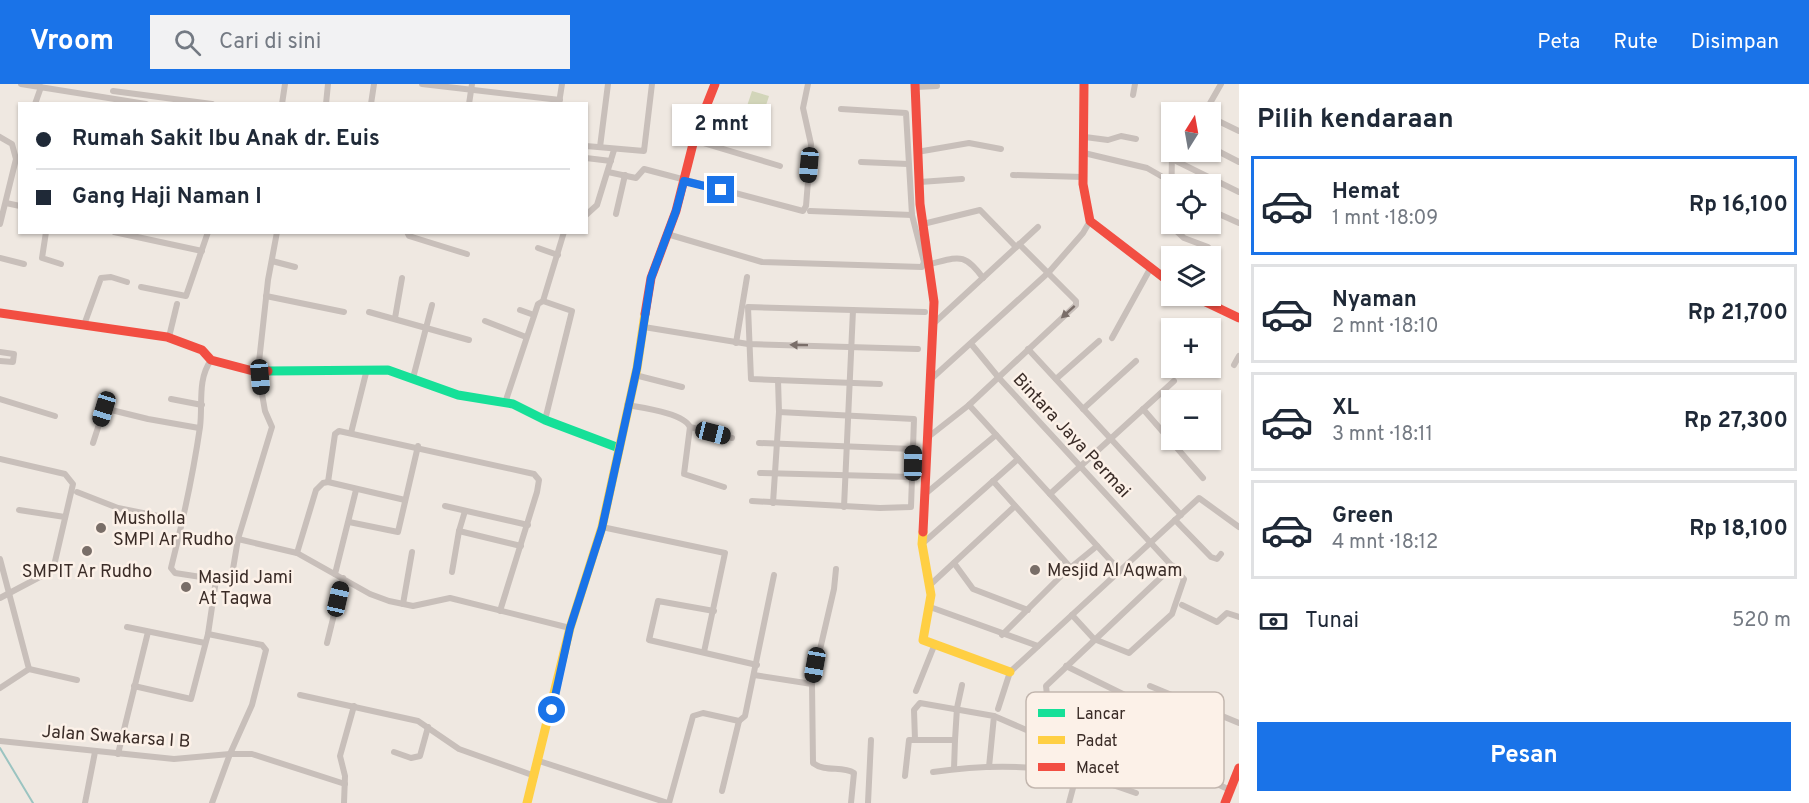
<!DOCTYPE html>
<html lang="id">
<meta charset="utf-8">
<style>
:root{--surface:#fff;--page:#f2f2f3;--text:#1f2937;--muted:#747a83;--line:#e0e1e3;--accent:#1a73e8}
body{margin:0;font-family:Overpass,sans-serif;background:var(--page);color:var(--text);height:100vh;display:flex;flex-direction:column;font-size:22px;white-space:nowrap}
*{box-sizing:border-box;margin:0}
p{font-size:20px;color:var(--muted)}
.icon{flex:none;width:33px;height:33px;fill:none;stroke:currentColor;stroke-width:2;stroke-linecap:round;stroke-linejoin:round}
.map{position:relative;flex:1;overflow:hidden}
.details{display:flex;flex-direction:column;background:var(--surface);width:570px}
.details>*{flex:none}
.banner{position:absolute;left:18px;top:18px;width:570px;height:132px;border-radius:0px;box-shadow:0 2px 4px #0004;display:grid;align-content:center;height:132px;padding:0 18px;background:var(--surface)}
.needle{width:39px;rotate:11deg}
.controls{position:absolute;left:1161px;top:18px;display:grid;gap:12px}
.controls a{display:grid;place-items:center;width:60px;height:60px;border-radius:0px;background:var(--surface);box-shadow:0 2px 4px #0004;font-size:30px}
.end{position:absolute;width:27px;height:27px;margin:-14px;border:8px solid #1a73e8;background:#fff;box-shadow:0 0 0 3px #fff}
.from{border-radius:50%}
.bubble{position:absolute;height:42px;border-radius:0px;background:var(--surface);box-shadow:0 2px 4px #0004;font-size:20px;font-weight:700;line-height:42px;text-align:center}
.car{position:absolute;width:18px;height:36px;margin:-18px -9px;border-radius:8px;box-shadow:0 0 4px 2px #0007;background:linear-gradient(#222 24%,#8ab4d8 0 40%,#222 0 76%,#8ab4d8 0 86%,#222 0)}
.banner b{display:flex;align-items:center;gap:21px;height:57px;font-size:22px}
.banner b+b{border-top:2px solid var(--line)}
.banner i{width:15px;height:15px;background:var(--text)}
ul{padding:0;list-style:none}
li{display:flex;align-items:center;gap:18px;height:99px;margin:0 12px 9px;padding:0 6px;border:3px solid var(--line);border-radius:0px}
li div{flex:1}
li b{display:block;font-size:22px}
li em{font-style:normal;font-weight:700}
li.on{border-color:var(--accent)}
li>.icon{width:54px;height:54px;stroke-width:1.5}
h2{padding:0 18px;font-size:27px;line-height:72px}
.pay{display:flex;align-items:center;gap:15px;height:66px;padding:0 18px;font-size:22px}
.pay p{margin-inline-start:auto}
.primary-button{display:flex;gap:12px;margin-top:auto;padding:12px 18px}
.primary-button a{flex:1;height:69px;border-radius:0px;background:var(--accent);color:#fff;font-size:24px;font-weight:700;line-height:69px;text-align:center}
header{display:flex;align-items:center;gap:36px;box-sizing:border-box;height:84px;padding:0 30px;background:var(--accent);color:#fff}
header strong{font-size:28px}
nav{display:flex;gap:33px;margin-inline-start:auto;font-size:21px}
.search{width:420px;height:54px;background:var(--page);display:flex;align-items:center;gap:15px;box-sizing:border-box;padding:0 21px;border-radius:0px;color:var(--muted);font-size:22px}
main{display:flex;flex:1;min-height:0}
.map>svg:first-child{display:block}
.green{fill:#d2d5b9}
.lines{fill:none;stroke-linecap:round;stroke-linejoin:round}
.stream{stroke:#9bc4c1;stroke-width:2}
.street{stroke:#c8bfba;stroke-width:6}
.fast{stroke:#16e098;stroke-width:9}
.slow{stroke:#ffcf43;stroke-width:9}
.jam{stroke:#f24e42;stroke-width:9}
.oneway{fill:#7a6e69}
.route{stroke:#1a73e8;stroke-width:8}
.poi-dot{fill:#796e68;stroke:#fcf1e8;stroke-width:2}
.labels{text-anchor:middle;stroke-width:5;stroke-linejoin:round;paint-order:stroke}
.street-label{font-size:18px;fill:#3a2c27;stroke:#fcf1e8}
.poi-label{font-size:18px;fill:#3a2c27;stroke:#fcf1e8;text-anchor:start}
.key{fill:#fcf1e8;stroke:#c2b6ae;stroke-width:1.5}
.key-label{font-size:16px;fill:#3a2c27}
</style>
<header>
<strong>Vroom</strong>
<div class="search"><svg class="icon" aria-label="search" viewBox="0 0 24 24"><circle cx="10" cy="10" r="6"/><path d="M15 15l6 6"/></svg>Cari di sini</div>
<nav><a>Peta</a><a>Rute</a><a>Disimpan</a></nav>
</header>
<main>
<div class="map">
<svg width="1239" height="719" viewBox="0 0 1239 719">
<rect width="100%" height="100%" fill="#efe8e1"/>
<polygon class="green" points="752,7 769,12 761,37 744,31"/>
<g class="lines">
<polyline class="stream" points="0,664 33,719"/>
<g class="street">
<polyline points="21,0 146,20"/>
<polyline points="422,0 560,16"/>
<polyline points="915,3 937,2"/>
<polyline points="113,7 212,20"/>
<polyline points="1133,11 1135,0"/>
<polyline points="559,19 562,0"/>
<polyline points="35,20 41,3"/>
<polyline points="282,20 285,0"/>
<polyline points="326,20 328,0"/>
<polyline points="371,20 374,0"/>
<polyline points="469,20 472,0"/>
<polyline points="1205,28 1221,0"/>
<polyline points="1210,33 1239,47"/>
<polyline points="0,53 12,60 16,75 0,140"/>
<polyline points="1085,53 1108,56 1121,52 1136,55"/>
<polyline points="693,56 780,82"/>
<polyline points="586,62 644,67 652,0"/>
<polyline points="600,63 608,0"/>
<polyline points="1210,63 1239,78"/>
<polyline points="1172,65 1171,142 1184,154 1208,163"/>
<polyline points="917,68 969,59 1001,65"/>
<polyline points="1084,69 1147,84 1161,92"/>
<polyline points="586,74 611,77"/>
<polyline points="1170,74 1239,108"/>
<polyline points="861,78 908,80"/>
<polyline points="608,88 636,94 644,85 803,127 806,122 811,60 803,24 808,0"/>
<polyline points="1013,91 1083,93"/>
<polyline points="920,98 962,95"/>
<polyline points="6,119 20,122"/>
<polyline points="1210,126 1239,139"/>
<polyline points="810,127 912,131"/>
<polyline points="616,130 625,91"/>
<polyline points="586,131 597,121 614,66"/>
<polyline points="923,140 980,126 1016,163"/>
<polyline points="46,148 42,174 61,180"/>
<polyline points="114,148 202,167"/>
<polyline points="407,148 409,152 467,170"/>
<polyline points="667,150 762,178 922,183 924,178 912,131 906,29 841,25"/>
<polyline points="538,164 558,171"/>
<polyline points="0,174 24,180"/>
<polyline points="272,177 295,183"/>
<path d="M930,180C959,173 964,168 983,194"/>
<polyline points="141,203 186,212 208,148"/>
<polyline points="266,212 344,228"/>
<polyline points="543,217 572,227 545,336"/>
<polyline points="520,226 534,231"/>
<polyline points="369,228 469,256"/>
<polyline points="395,234 402,194"/>
<polyline points="485,237 526,253"/>
<polyline points="933,240 1038,143"/>
<polyline points="84,241 101,194 111,193 127,198"/>
<polyline points="644,243 748,260 918,265"/>
<polyline points="169,253 177,220"/>
<polyline points="1112,254 1150,185"/>
<polyline points="736,259 747,193"/>
<polyline points="972,261 999,294 1184,495 1172,530 1129,569 1094,555 1072,531"/>
<polyline points="1028,265 1181,431"/>
<polyline points="0,268 14,270 13,278 0,277"/>
<path d="M211,276C197,296 203,320 200,343C193,391 183,437 171,484L175,489L227,497L232,491L238,455L272,343L265,327L258,287L268,196L277,148"/>
<polyline points="1234,281 1239,272"/>
<polyline points="635,291 682,303"/>
<polyline points="413,294 432,221"/>
<polyline points="1056,295 1099,257"/>
<polyline points="930,296 1049,188 1083,149 1090,137"/>
<polyline points="880,300 751,295 748,223 925,228"/>
<polyline points="0,315 55,332"/>
<polyline points="171,315 202,321"/>
<polyline points="505,319 538,220 543,217 564,148"/>
<path d="M627,321C643,324 684,329 690,343L732,354"/>
<polyline points="969,321 1120,487"/>
<polyline points="99,323 148,335 199,344"/>
<polyline points="1083,325 1136,277"/>
<polyline points="1143,325 1203,394"/>
<polyline points="690,343 684,390 724,403"/>
<polyline points="351,349 367,285"/>
<polyline points="927,354 969,321 1076,221 1076,217 1019,160"/>
<polyline points="93,359 104,325"/>
<polyline points="759,359 913,365"/>
<polyline points="0,375 65,390 73,400 53,486 0,514"/>
<polyline points="760,389 913,393"/>
<polyline points="993,397 1071,484"/>
<polyline points="328,398 335,350 339,347 534,390 539,396 537,408 500,527"/>
<polyline points="77,408 118,424 183,437"/>
<polyline points="1050,410 1174,297"/>
<polyline points="924,411 996,351"/>
<polyline points="752,417 880,424 911,423 914,335 779,328"/>
<polyline points="773,419 779,328 778,296"/>
<polyline points="445,422 528,441"/>
<polyline points="844,423 853,226"/>
<polyline points="19,426 65,433"/>
<polyline points="1175,436 1211,473 1217,475 1221,470"/>
<polyline points="349,438 398,448 418,362"/>
<polyline points="602,443 725,469 704,568"/>
<polyline points="459,447 521,462"/>
<polyline points="238,455 297,469 370,510 389,517 413,522 450,514 570,544"/>
<polyline points="922,460 1018,375"/>
<polyline points="297,469 316,406 323,399 328,398 405,416"/>
<polyline points="0,475 29,585 0,604"/>
<polyline points="954,479 973,505 1028,526"/>
<path d="M836,485L834,505L812,600L813,679C826,689 842,681 854,689L851,719"/>
<polyline points="452,488 459,447 465,427"/>
<polyline points="335,490 356,406"/>
<polyline points="930,501 1015,422"/>
<polyline points="403,520 412,468"/>
<polyline points="1182,521 1217,538 1227,529 1239,533"/>
<polyline points="930,523 1038,562"/>
<polyline points="714,527 658,517 649,556 757,581"/>
<polyline points="127,543 205,559"/>
<polyline points="208,550 262,561 266,566 252,621 230,670 212,719"/>
<polyline points="1002,551 1064,489 1097,462"/>
<polyline points="327,559 343,494"/>
<polyline points="29,585 77,596"/>
<polyline points="754,591 812,600"/>
<polyline points="134,602 191,615 208,550 216,496"/>
<polyline points="1150,602 1239,639"/>
<polyline points="916,607 934,562"/>
<polyline points="300,611 418,637 459,665 535,692"/>
<polyline points="998,625 1010,588 1199,414 1239,443"/>
<polyline points="994,632 1082,670 1069,719"/>
<polyline points="1041,642 1109,674 1113,672 1135,616 1066,582"/>
<polyline points="1125,646 1047,611 1046,602 1173,482"/>
<polyline points="915,656 914,626 920,619 994,632 989,683"/>
<polyline points="955,656 957,624 962,601"/>
<polyline points="0,657 174,675 230,670 252,670 345,700"/>
<polyline points="1138,663 1230,706"/>
<polyline points="394,668 411,674 420,672 428,643"/>
<polyline points="118,670 148,548"/>
<polyline points="539,677 668,719"/>
<polyline points="1178,682 1198,638"/>
<path d="M933,688C1010,677 1063,682 1136,709"/>
<polyline points="905,692 909,656 955,656 954,685"/>
<polyline points="722,707 739,637"/>
<polyline points="85,719 95,668"/>
<polyline points="344,719 345,692 340,672 354,622"/>
<polyline points="669,719 693,632 703,629 739,637 745,632 774,491"/>
<polyline points="868,719 871,656"/>
</g>
<polyline class="fast" points="268,287 388,286 458,311 513,320 545,336 619,364"/>
<g class="slow">
<polyline points="923,448 922,460 931,511 923,556 1010,588"/>
<polyline points="527,719 570,544 602,443 637,284 645,230"/>
</g>
<g class="jam">
<polyline points="915,0 920,120 934,218 923,448"/>
<polyline points="1084,0 1083,100 1090,137 1172,200"/>
<polyline points="1193,212 1239,234"/>
<polyline points="0,229 167,253 202,266 211,276 253,287 268,287"/>
<polyline points="645,230 651,194 676,127 696,48 715,0"/>
<polyline points="1225,719 1239,684"/>
</g>
</g>
<defs><path id="oneway-solid" d="M-6-.8H1V-3.2L6.5 0L1 3.2V.8H-6Z" transform="scale(1.5)"/></defs>
<g class="oneway">
<use href="#oneway-solid" transform="translate(1068 228) rotate(138)"/>
<use href="#oneway-solid" transform="translate(799 261) rotate(-179)"/>
</g>
<g class="lines">
<polyline class="route" points="552,626 570,544 602,444 637,284 651,194 676,127 684,97 721,106"/>
</g>
<g class="poi-dot">
<circle cx="101" cy="444" r="6"/>
<circle cx="87" cy="467" r="6"/>
<circle cx="1035" cy="486" r="6"/>
<circle cx="186" cy="503" r="6"/>
</g>
<g class="labels">
<g class="street-label">
<text transform="translate(1072 351) rotate(47)" y="6">Bintara Jaya Permai</text>
<text transform="translate(116 652) rotate(4)" y="6">Jalan Swakarsa I B</text>
</g>
<g class="poi-label">
<text x="113" y="440">Musholla<tspan x="113" dy="21">SMPI Ar Rudho</tspan></text>
<text x="1047" y="492">Mesjid Al Aqwam</text>
<text x="87" y="493" text-anchor="middle">SMPIT Ar Rudho</text>
<text x="198" y="499">Masjid Jami<tspan x="198" dy="21">At Taqwa</tspan></text>
</g>
</g>
<rect x="1026" y="608" width="198" height="96" rx="9" class="key"/>
<rect x="1038" y="625" width="27" height="8" fill="#16e098"/>
<rect x="1038" y="652" width="27" height="8" fill="#ffcf43"/>
<rect x="1038" y="679" width="27" height="8" fill="#f24e42"/>
<g class="key-label">
<text x="1076" y="635">Lancar</text>
<text x="1076" y="662">Padat</text>
<text x="1076" y="689">Macet</text>
</g>
</svg>
<div class="controls">
<a><svg class="needle" viewBox="-14 -14 28 28"><path d="M0-13l5 13h-10z" fill="#e53935"/><path d="M0 13l5-13h-10z" fill="#747a83"/></svg></a>
<a><svg class="icon" aria-label="locate" viewBox="0 0 24 24"><circle cx="12" cy="12" r="6"/><path d="M12 2v4M12 18v4M2 12h4M18 12h4"/></svg></a>
<a><svg class="icon" aria-label="layers" viewBox="0 0 24 24"><path d="M12 4l9 5-9 5-9-5zM3 14l9 5 9-5"/></svg></a>
<a>+</a>
<a>−</a>
</div>
<i class="end from" style="left:552px;top:626px"></i>
<i class="end" style="left:721px;top:106px"></i>
<div class="bubble" style="left:672px;top:20px;width:99px">2 mnt</div>
<i class="car" style="left:809px;top:81px;rotate:185deg"></i>
<i class="car" style="left:260px;top:293px;rotate:175deg"></i>
<i class="car" style="left:104px;top:325px;rotate:197deg"></i>
<i class="car" style="left:713px;top:349px;rotate:104deg"></i>
<i class="car" style="left:913px;top:379px;rotate:1deg"></i>
<i class="car" style="left:338px;top:515px;rotate:13deg"></i>
<i class="car" style="left:815px;top:581px;rotate:190deg"></i>
<div class="banner">
<b><i class="from"></i>Rumah Sakit Ibu Anak dr. Euis</b>
<b><i></i>Gang Haji Naman I</b>
</div>
</div>
<section class="details">
<h2>Pilih kendaraan</h2>
<ul>
<li class="on"><svg class="icon" aria-label="car" viewBox="0 0 24 24"><path d="M5 17H2v-5l4-1 3-4h7l3 4 3 1v5h-3M9 17h6M6 11h13"/><circle cx="7" cy="17" r="2"/><circle cx="17" cy="17" r="2"/></svg><div><b>Hemat</b><p>1 mnt · 18:09</p></div><em>Rp 16,100</em></li>
<li><svg class="icon" aria-label="car" viewBox="0 0 24 24"><path d="M5 17H2v-5l4-1 3-4h7l3 4 3 1v5h-3M9 17h6M6 11h13"/><circle cx="7" cy="17" r="2"/><circle cx="17" cy="17" r="2"/></svg><div><b>Nyaman</b><p>2 mnt · 18:10</p></div><em>Rp 21,700</em></li>
<li><svg class="icon" aria-label="car" viewBox="0 0 24 24"><path d="M5 17H2v-5l4-1 3-4h7l3 4 3 1v5h-3M9 17h6M6 11h13"/><circle cx="7" cy="17" r="2"/><circle cx="17" cy="17" r="2"/></svg><div><b>XL</b><p>3 mnt · 18:11</p></div><em>Rp 27,300</em></li>
<li><svg class="icon" aria-label="car" viewBox="0 0 24 24"><path d="M5 17H2v-5l4-1 3-4h7l3 4 3 1v5h-3M9 17h6M6 11h13"/><circle cx="7" cy="17" r="2"/><circle cx="17" cy="17" r="2"/></svg><div><b>Green</b><p>4 mnt · 18:12</p></div><em>Rp 18,100</em></li>
</ul>
<div class="pay"><svg class="icon" aria-label="cash" viewBox="0 0 24 24"><path d="M3 7h18v10H3z"/><circle cx="12" cy="12" r="2"/></svg>Tunai<p>520 m</p></div>
<div class="primary-button"><a>Pesan</a></div>
</section>
</main>
